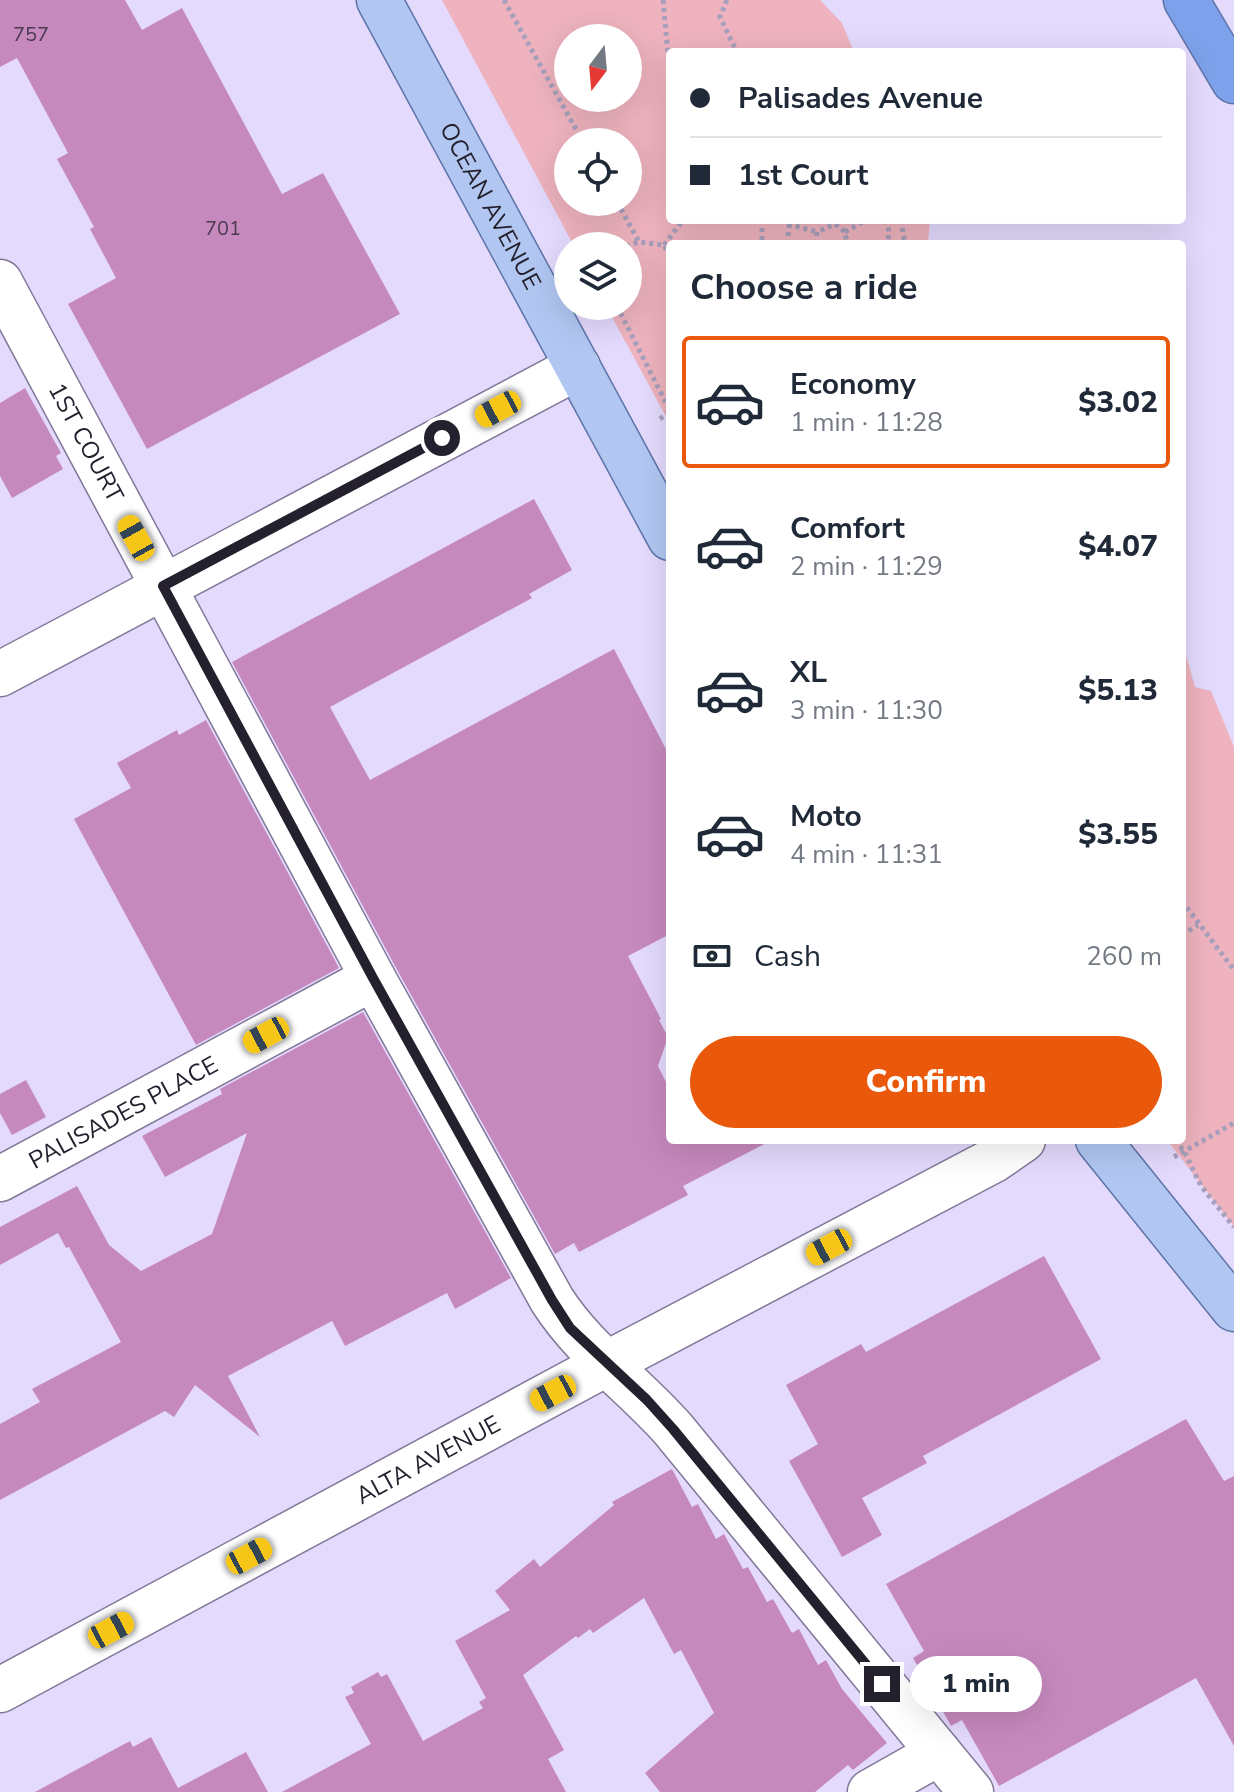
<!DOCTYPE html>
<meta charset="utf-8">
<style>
:root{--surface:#fff;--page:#f6f6f7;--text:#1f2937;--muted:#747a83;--line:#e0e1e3;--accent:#ea580c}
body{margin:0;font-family:"Nunito Sans",sans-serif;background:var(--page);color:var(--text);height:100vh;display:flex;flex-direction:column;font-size:30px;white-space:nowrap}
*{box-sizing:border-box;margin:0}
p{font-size:26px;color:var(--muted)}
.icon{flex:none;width:44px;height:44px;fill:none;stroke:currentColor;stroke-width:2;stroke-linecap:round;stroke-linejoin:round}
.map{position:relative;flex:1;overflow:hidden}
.sheet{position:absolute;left:666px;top:240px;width:520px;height:904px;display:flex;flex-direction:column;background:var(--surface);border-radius:8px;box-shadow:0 8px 32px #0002}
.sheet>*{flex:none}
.top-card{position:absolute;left:666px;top:48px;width:520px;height:176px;border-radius:8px;box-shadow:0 8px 32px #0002;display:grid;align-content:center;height:176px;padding:0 24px;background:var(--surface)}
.needle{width:52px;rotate:196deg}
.fabs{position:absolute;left:554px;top:24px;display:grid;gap:16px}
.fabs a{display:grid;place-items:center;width:88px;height:88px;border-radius:50%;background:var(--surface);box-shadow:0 8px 32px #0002;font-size:40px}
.end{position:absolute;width:36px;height:36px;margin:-18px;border:10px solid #24202d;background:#fff;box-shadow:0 0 0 4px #fff}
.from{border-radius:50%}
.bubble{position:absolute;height:56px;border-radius:28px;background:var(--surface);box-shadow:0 8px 32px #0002;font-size:26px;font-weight:800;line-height:56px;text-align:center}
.car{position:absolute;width:24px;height:48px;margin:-24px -12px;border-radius:10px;box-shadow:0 0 6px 2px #0007;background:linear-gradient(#f5c518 24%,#345 0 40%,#f5c518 0 76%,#345 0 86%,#f5c518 0)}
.top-card b{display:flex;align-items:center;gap:28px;height:76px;font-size:30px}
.top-card b+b{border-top:2px solid var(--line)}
.top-card i{width:20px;height:20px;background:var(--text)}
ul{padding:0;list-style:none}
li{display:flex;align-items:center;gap:24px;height:132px;margin:0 16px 12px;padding:0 8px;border:4px solid transparent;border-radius:8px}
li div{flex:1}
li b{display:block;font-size:30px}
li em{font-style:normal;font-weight:800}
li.current{border-color:var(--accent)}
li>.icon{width:72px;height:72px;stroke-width:1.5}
h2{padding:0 24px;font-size:36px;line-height:96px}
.pay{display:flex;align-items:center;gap:20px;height:88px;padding:0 24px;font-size:30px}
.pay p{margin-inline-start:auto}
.primary-button{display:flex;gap:16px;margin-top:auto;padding:16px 24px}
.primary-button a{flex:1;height:92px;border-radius:48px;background:var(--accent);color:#fff;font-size:32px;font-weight:800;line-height:92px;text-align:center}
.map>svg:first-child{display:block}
.green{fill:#eeb3be;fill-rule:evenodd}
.building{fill:#c689bd}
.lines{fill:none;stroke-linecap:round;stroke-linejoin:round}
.minor-casing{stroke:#817898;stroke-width:47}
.major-casing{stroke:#5e74a8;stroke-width:47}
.highway-casing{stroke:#5e74a8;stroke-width:47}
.path{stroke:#a79fbb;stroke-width:5;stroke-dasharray:4 4;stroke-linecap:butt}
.minor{stroke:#fff;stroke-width:44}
.major{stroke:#b1c7f2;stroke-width:44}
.highway{stroke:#7da1ea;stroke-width:44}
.route{stroke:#24202d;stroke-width:10}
.labels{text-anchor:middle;stroke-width:8;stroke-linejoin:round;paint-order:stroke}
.number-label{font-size:20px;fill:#4c3a51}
.street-label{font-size:24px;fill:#24202d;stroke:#efebf9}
</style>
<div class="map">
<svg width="1234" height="1792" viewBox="0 0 1234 1792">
<rect width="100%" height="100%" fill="#e4dafd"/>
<g class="green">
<path d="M442,0H820L842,23L854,52H670V220H930L928,244H670V424L606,306H628V246H574ZM568,38H628V98H568ZM568,142H628V202H568Z"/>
<polygon points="1182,641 1195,687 1211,691 1234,747 1234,1227 1167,1140 1182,1140"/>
</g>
<g class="building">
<polygon points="0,0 125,0 142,30 182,8 282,194 323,173 400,314 147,449 68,304 116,278 90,229 94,227 57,159 68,153 17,58 0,67"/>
<polygon points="25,388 61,453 56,456 63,469 12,498 0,476 0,403"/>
<polygon points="534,499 572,570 529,594 532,598 330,707 370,780 614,649 670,757 670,934 628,956 661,1019 659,1020 668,1037 658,1066 670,1090 670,1140 772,1140 683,1186 688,1195 579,1252 574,1243 555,1254 395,966 232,662"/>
<polygon points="206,720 339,968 196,1045 74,819 131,788 117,763 177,730 179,735"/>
<polygon points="363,1012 511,1278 455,1309 447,1293 345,1346 332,1321 228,1376 260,1437 195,1385 174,1417 165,1411 0,1500 0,1424 40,1402 32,1389 121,1342 69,1247 66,1248 58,1233 0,1265 0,1227 77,1186 109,1245 141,1271 212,1234 247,1133 165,1177 142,1136 222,1094 220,1089"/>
<polygon points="26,1080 46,1117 12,1135 0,1113 0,1094"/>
<polygon points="1044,1256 1101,1359 923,1456 927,1463 862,1498 882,1535 842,1557 789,1461 818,1444 786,1385 861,1344 866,1352"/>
<polygon points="1186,1419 1224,1481 1234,1476 1234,1746 1196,1678 999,1786 962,1720 951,1726 929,1686 913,1658 924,1651 886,1584"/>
<polygon points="672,1469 692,1507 698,1504 716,1539 724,1534 743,1569 748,1567 767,1602 773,1599 792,1633 799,1629 818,1665 826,1660 842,1689 887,1743 853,1770 848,1765 815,1792 660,1792 645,1773 714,1713 681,1650 674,1654 644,1598 593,1633 590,1629 578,1638 576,1636 523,1675 564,1750 548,1759 566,1792 282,1792 371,1744 345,1697 354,1693 351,1687 378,1672 381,1677 387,1674 423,1741 483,1708 479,1702 486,1698 455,1641 510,1610 495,1591 534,1559 540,1567 614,1505 612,1502"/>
<polygon points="151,1737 178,1788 246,1752 268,1792 35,1792 130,1741 133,1747"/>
</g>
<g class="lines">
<g class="minor-casing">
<g id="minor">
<path id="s1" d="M0,282L373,978L552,1300C584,1350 634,1385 673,1429L971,1792"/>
<polyline points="0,674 578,367"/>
<path id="s2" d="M0,1179L373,978"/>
<path id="s3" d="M0,1690L608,1363L994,1160L1023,1140"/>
<polyline points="870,1792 939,1753"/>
</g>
</g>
<g class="major-casing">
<g id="major">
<path id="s4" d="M379,0L670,538"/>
<polyline points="1098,1140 1234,1309"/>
</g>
</g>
<g class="highway-casing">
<polyline id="highway" points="1186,0 1234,81"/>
</g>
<g class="path">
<polyline points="504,0 583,142"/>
<polyline points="663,0 670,76"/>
<polyline points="727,0 720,17 737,52"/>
<polyline points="617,202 639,242 664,245 670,258"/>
<polyline points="762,220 762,244"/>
<polyline points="885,220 889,231 888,244"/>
<polyline points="901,220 905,244"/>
<polyline points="788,224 817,232"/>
<polyline points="845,232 866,220"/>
<polyline points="787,244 790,220"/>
<polyline points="816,244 817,232 835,224 845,232 847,244"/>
<polyline points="664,245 683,220"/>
<polyline points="626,246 639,242"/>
<polyline points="617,306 670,411"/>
<polyline points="660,419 670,411"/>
<polyline points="1182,901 1234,970"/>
<polyline points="1182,935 1198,925"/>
<polyline points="1175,1140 1184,1151 1201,1186 1234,1227"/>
<polyline points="1174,1157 1234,1123"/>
</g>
<use href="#minor" class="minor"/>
<use href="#major" class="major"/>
<use href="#highway" class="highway"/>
</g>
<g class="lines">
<polyline class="route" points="442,438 163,586 373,978 552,1300 570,1328 647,1400 673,1429 882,1684"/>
</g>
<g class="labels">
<g class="number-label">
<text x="31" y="41">757</text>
<text x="223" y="235">701</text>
</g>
<g class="street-label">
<text dy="8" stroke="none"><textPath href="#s4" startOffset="234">OCEAN AVENUE</textPath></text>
<text dy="8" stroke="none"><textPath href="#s1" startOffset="182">1ST COURT</textPath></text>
<text dy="8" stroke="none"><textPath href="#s2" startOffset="140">PALISADES PLACE</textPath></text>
<text dy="8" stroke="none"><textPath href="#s3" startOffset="486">ALTA AVENUE</textPath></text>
</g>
</g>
</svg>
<div class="fabs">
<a><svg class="needle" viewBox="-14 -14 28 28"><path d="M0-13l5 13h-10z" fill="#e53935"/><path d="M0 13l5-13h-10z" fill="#747a83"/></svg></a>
<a><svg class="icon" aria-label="locate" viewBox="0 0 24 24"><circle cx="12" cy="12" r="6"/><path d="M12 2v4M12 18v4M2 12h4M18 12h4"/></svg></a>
<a><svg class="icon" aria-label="layers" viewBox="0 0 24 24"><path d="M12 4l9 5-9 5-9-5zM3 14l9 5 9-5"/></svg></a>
</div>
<i class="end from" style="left:442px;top:438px"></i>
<i class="end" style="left:882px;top:1684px"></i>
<div class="bubble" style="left:910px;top:1656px;width:132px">1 min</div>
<i class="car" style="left:498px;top:409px;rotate:242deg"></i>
<i class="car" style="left:136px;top:538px;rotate:331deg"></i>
<i class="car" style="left:266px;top:1035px;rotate:242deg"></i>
<i class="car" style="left:829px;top:1247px;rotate:242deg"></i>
<i class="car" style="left:553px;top:1393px;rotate:242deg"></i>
<i class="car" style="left:249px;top:1556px;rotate:62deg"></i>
<i class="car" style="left:111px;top:1630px;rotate:62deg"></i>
<div class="top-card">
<b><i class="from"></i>Palisades Avenue</b>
<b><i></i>1st Court</b>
</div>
<section class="sheet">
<h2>Choose a ride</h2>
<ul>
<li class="current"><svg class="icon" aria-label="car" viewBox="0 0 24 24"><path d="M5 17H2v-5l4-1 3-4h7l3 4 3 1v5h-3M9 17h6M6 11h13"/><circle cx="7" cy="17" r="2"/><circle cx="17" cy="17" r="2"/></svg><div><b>Economy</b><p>1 min · 11:28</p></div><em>$3.02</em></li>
<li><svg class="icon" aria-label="car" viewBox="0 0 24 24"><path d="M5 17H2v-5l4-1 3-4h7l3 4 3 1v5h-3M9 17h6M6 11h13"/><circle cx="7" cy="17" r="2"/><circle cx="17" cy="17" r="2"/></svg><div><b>Comfort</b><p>2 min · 11:29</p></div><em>$4.07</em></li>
<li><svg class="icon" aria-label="car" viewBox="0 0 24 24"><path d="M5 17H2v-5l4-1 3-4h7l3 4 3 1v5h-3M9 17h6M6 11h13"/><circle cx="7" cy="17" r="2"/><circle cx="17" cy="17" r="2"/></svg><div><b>XL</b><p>3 min · 11:30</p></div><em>$5.13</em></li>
<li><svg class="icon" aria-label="car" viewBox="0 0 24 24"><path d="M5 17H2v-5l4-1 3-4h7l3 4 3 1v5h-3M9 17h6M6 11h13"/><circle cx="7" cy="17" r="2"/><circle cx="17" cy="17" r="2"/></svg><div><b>Moto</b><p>4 min · 11:31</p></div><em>$3.55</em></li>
</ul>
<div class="pay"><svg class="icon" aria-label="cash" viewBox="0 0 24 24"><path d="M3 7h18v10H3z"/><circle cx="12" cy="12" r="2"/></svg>Cash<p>260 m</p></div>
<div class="primary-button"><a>Confirm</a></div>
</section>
</div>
